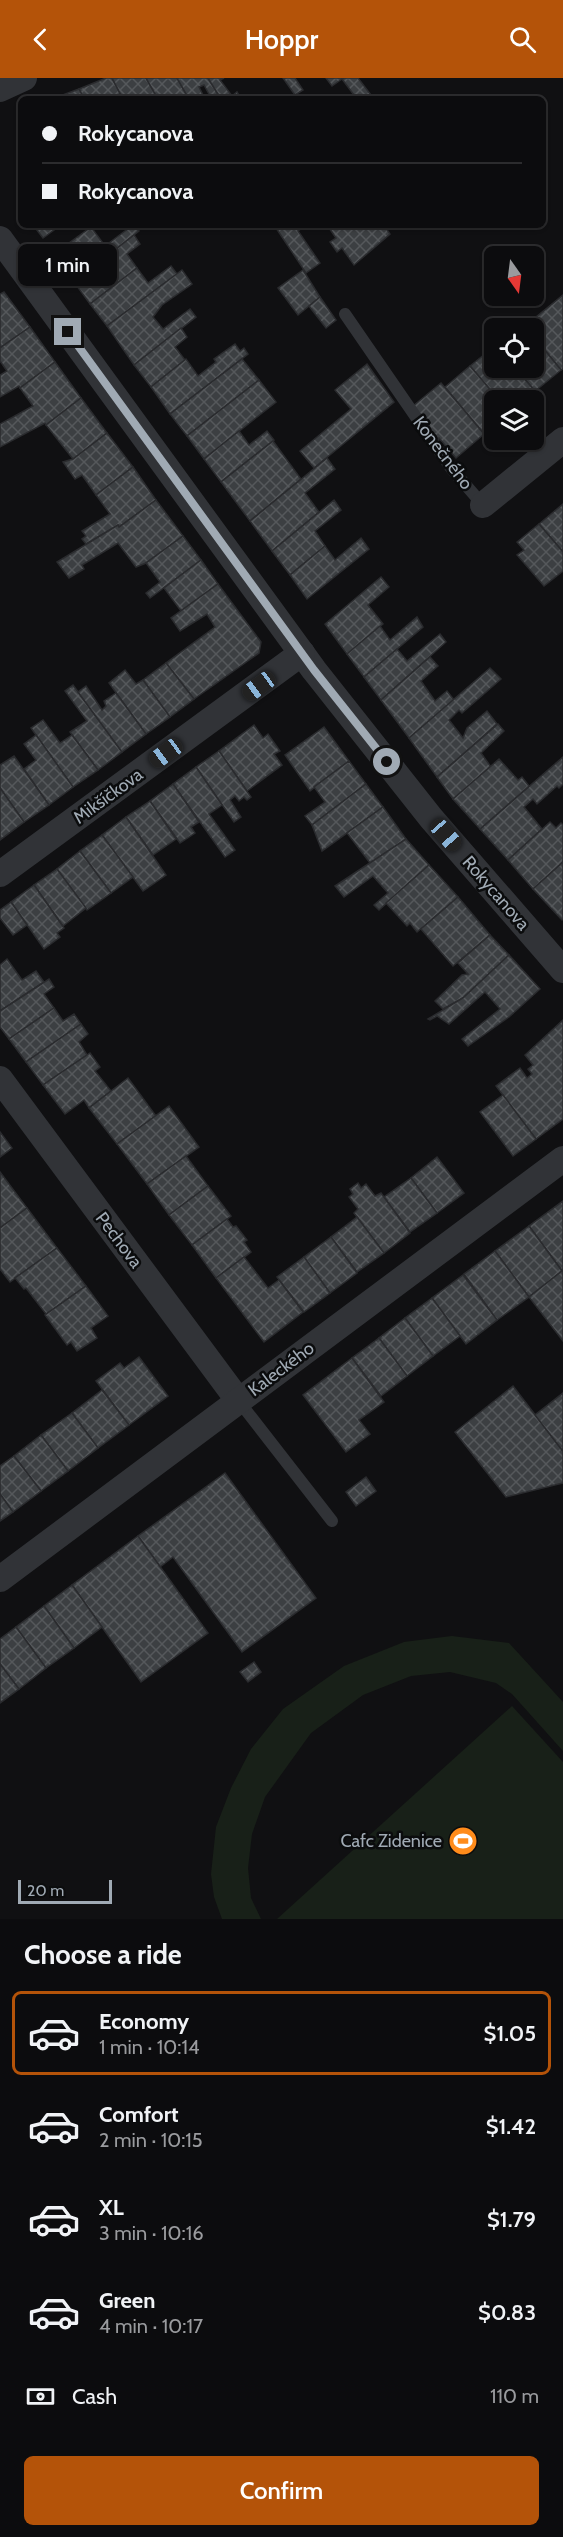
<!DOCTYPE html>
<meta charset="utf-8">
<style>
:root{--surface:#0c0c0e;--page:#151517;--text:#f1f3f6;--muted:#9a9b9e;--line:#2c2c2e;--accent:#b45309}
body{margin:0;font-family:Cabin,sans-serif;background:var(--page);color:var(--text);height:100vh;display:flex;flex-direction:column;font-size:22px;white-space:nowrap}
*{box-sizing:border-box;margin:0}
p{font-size:20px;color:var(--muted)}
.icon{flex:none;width:33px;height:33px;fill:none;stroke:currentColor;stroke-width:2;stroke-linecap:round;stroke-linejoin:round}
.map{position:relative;height:1841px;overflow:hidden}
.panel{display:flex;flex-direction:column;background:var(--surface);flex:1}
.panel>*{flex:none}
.banner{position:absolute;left:18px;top:18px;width:528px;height:132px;border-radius:9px;box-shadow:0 2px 4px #0004,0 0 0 2px var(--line);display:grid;align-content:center;height:132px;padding:0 24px;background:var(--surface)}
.needle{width:39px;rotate:166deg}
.controls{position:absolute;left:484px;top:168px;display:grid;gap:12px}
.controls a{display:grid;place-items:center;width:60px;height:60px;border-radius:9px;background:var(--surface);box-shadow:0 2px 4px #0004,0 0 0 2px var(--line);font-size:30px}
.scale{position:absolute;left:18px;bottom:15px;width:94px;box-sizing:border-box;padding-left:6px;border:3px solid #a0aab4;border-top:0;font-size:16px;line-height:21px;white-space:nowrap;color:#a0aab4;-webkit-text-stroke:4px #0b0c0d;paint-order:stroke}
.end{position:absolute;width:27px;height:27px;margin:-14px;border:8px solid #a0aab4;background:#111;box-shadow:0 0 0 3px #111}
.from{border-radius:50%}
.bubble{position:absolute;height:42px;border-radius:9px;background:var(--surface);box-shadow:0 2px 4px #0004,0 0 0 2px var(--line);font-size:20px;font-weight:600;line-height:42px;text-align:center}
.car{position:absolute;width:18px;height:36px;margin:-18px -9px;border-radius:8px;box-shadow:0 0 4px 2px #0007;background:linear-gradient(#222 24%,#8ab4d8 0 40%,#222 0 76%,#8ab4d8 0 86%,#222 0)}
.banner b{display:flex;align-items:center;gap:21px;height:57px;font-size:22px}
.banner b+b{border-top:2px solid var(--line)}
.banner i{width:15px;height:15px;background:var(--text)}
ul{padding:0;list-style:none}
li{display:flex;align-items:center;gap:18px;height:84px;margin:0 12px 9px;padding:0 12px;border:3px solid transparent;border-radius:9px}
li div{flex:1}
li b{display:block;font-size:22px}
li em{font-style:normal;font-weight:600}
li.selected{border-color:var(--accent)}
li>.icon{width:54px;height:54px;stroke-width:1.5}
h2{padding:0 24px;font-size:27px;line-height:72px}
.pay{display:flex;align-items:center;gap:15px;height:66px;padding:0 24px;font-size:22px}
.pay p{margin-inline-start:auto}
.button{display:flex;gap:12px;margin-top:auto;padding:12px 24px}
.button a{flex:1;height:69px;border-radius:9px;background:var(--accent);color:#fff;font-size:24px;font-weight:600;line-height:69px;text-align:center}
header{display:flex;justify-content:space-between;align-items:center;height:78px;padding:0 24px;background:var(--accent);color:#fff;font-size:27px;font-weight:600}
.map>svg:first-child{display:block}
.pitch{fill:#182018}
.building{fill:url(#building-cross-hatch);stroke:#2a2b2e;stroke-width:1.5}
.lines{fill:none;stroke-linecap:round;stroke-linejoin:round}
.service{stroke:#313337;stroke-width:12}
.minor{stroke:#313337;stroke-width:26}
.route{stroke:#a0aab4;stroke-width:8}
.labels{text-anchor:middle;stroke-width:5;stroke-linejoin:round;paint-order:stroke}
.street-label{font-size:18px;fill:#a0aab4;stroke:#0b0c0d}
.poi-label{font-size:18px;fill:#a0aab4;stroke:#0b0c0d;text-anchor:end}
</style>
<header><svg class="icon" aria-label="back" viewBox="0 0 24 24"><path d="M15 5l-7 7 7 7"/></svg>Hoppr<svg class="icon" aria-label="search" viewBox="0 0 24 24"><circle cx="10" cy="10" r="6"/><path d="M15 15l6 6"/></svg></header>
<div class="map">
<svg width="563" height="1841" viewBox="0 0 563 1841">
<defs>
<pattern id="building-cross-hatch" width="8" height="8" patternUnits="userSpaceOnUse" patternTransform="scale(1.5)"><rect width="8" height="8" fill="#3c3f42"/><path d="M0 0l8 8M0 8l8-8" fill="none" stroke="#55585b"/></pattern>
</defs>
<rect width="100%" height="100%" fill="#101012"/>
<g class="pitch">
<polygon points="452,1558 509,1565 563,1624 563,1673 512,1616 496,1605 450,1594 411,1598 363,1617 311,1655 265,1719 252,1756 248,1790 251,1820 261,1841 222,1841 214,1819 211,1796 216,1749 231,1710 251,1671 283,1631 344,1588 404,1564"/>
<polygon points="512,1628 563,1684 563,1841 277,1841"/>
</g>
<g class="building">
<polygon points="106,0 112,0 123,21 84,21 79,11"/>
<polygon points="112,0 146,0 158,21 123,21"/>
<polygon points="146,0 177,0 189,21 158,21"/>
<polygon points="177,0 208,0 221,21 207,21 210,18 204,7 199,9 203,17 189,21"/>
<polygon points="208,0 224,0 220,2 232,18 237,14 241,21 221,21"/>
<polygon points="283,0 295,0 303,12 295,17"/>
<polygon points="326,0 341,0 342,1 332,8"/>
<polygon points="344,0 358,0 374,21 357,21 342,1"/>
<polygon points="79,11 84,21 52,21"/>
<polygon points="33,147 61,147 43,160"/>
<polygon points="133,147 139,153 74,204 54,176 91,149 105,168"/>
<polygon points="274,147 300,147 302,150 298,153 320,185 306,195"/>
<polygon points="327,147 384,147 390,156 354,187 342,170 337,174 330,164 336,160"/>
<polygon points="134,157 140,166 127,176 137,190 90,226 74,204"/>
<polygon points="171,188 177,196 107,248 90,226 137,190 148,205"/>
<polygon points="182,192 192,206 162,227 153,239 163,251 190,231 196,239 134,287 107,248"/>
<polygon points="303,192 320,219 298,237 278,210"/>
<polygon points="4,214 30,249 0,270 0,216"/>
<polygon points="563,217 563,291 561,292 534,259 534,250 527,250 525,248"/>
<polygon points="320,219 336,242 326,250 309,228"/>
<polygon points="30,249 55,284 20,310 19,308 0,319 0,297 7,293 0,283 0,270"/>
<polygon points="181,250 187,259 175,269 185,282 151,309 134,287"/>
<polygon points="534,259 561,292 535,313 515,290 534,290"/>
<polygon points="235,266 240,273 244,270 248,276 170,336 151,309 186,281 198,298 216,284 214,281"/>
<polygon points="495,268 495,290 515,290 535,313 524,322 499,322 470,288"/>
<polygon points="242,281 259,302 187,358 170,336"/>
<polygon points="55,284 81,320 46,347 45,345 0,369 0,346 33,328 20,310"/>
<polygon points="367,286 394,324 314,390 300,373 351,331 335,312"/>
<polygon points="470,288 499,322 495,322 495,347 484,356 445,309"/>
<polygon points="259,302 276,324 204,381 187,358"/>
<polygon points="441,305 484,356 456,380 439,360 436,362 427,350 429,348 413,328"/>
<polygon points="81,320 107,355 73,381 46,347"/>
<polygon points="239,353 249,367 267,353 274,362 221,404 204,381"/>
<polygon points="107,355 133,389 96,417 82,397 75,401 63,384 73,381"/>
<polygon points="273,363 301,401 250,443 221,404"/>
<polygon points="327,380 335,391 305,415 319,434 272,473 250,443"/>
<polygon points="133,389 156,422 119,449 118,447 86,466 82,461 86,458 82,453 110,436 96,417"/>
<polygon points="156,422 183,458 146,485 136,489 118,465 82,487 84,491 69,500 57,484 118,447 119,449"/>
<polygon points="334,422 341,432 315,453 325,468 290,497 272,473"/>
<polygon points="563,426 563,474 539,446"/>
<polygon points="539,446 563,474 563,493 544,508 517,477 524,472 517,464"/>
<polygon points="183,458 201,482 150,520 146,515 160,504 146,485"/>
<polygon points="361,460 369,471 307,521 290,497 325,468 335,482"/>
<polygon points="201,482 218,506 181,533 164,510"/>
<polygon points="381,499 389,509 368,527 383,546 347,576 325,546"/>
<polygon points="218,506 261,564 259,575 194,621 166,585 215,549 207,536 180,553 171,540"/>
<polygon points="417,539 423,549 364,599 347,576 380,548 390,562"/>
<polygon points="440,556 446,564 381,622 364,599 397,571 407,583"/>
<polygon points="430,579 438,588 421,603 435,623 447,613 454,622 409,660 381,622"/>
<polygon points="166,585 194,621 170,639 143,602"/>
<polygon points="490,590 501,601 462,635 459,632 449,642 463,660 467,650 487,633 497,646 437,699 409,660"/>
<polygon points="125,592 136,606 143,602 170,639 146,656 109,605"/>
<polygon points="73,607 122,674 98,692 70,654 87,643 65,613"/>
<polygon points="86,608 102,632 106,628 104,623 116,615 146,656 122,674 78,614"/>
<polygon points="43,642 60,665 72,657 98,692 73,709 31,650"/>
<polygon points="498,646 504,653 481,675 491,689 453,721 437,699"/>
<polygon points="254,647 263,660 268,656 280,673 274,676 282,687 247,713 219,673"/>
<polygon points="324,649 349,683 310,713 285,677"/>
<polygon points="36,657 73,709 49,727 24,691 36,682 24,666"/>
<polygon points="219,673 251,719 247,722 244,719 239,723 235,718 230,722 241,739 234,744 196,689"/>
<polygon points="14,678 49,727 24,744 0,710 0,687"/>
<polygon points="563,679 563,706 559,710 557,708 537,726 533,721 524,729 542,751 508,782 480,751"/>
<polygon points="499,681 518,702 522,699 529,708 480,751 453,721"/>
<polygon points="349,683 366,706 312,747 305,738 325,724 314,709"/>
<polygon points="196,689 222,727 209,736 235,772 225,779 173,706"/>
<polygon points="173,706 199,744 191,749 195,755 180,765 150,723"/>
<polygon points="366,706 383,729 322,773 312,747"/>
<polygon points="0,710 24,744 0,762"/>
<polygon points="150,723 176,761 153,777 126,739"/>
<polygon points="383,729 406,761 370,785 347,755"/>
<polygon points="126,739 166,797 143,813 102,757"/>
<polygon points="550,744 556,750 561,745 563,747 563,784 533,811 508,782"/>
<polygon points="102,757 133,799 111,815 80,773"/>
<polygon points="406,761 429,787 379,832 374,827 388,815 373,798 344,819 335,808"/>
<polygon points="80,773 111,815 87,832 57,791"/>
<polygon points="563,784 563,841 562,842 533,811"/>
<polygon points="429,787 458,819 417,854 410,845 407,848 386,825"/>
<polygon points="57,791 86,830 63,848 34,807"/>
<polygon points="34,807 64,850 57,855 60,859 44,871 11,824"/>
<polygon points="458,819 490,857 453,888 421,851"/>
<polygon points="11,824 27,847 13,857 0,840 0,832"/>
<polygon points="490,857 509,877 463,920 443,931 435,923 462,897 468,896 458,885"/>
<polygon points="509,877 540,911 509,939 468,968 462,961 500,931 485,914 449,946 437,938 430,942 428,941 463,920"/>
<polygon points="7,881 22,902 36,893 44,904 0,933 0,887"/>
<polygon points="49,901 54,909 44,916 54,930 9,961 0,949 0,933"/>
<polygon points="54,930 63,943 74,936 81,946 26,984 9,961"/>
<polygon points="563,942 563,1041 536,1061 496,1008 520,990 527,1000 532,996 528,991 533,987 525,977"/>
<polygon points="81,946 88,956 79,964 87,977 43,1007 26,984"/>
<polygon points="90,975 100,989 95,993 111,1013 89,1030 84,1022 65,1036 43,1007"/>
<polygon points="128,1000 156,1038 117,1066 89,1030"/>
<polygon points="503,1017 536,1061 513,1078 480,1034"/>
<polygon points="169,1028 199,1069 147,1106 117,1066"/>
<polygon points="0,1054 12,1070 0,1079"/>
<polygon points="186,1078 208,1108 169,1137 147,1106"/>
<polygon points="437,1079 464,1115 437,1135 411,1100"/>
<polygon points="0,1094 27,1130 0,1150"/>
<polygon points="411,1100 437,1135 410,1154 384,1119"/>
<polygon points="358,1105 361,1110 366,1106 375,1118 381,1115 410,1155 384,1175 354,1135 358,1131 349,1119 353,1116 350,1111"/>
<polygon points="208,1108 231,1138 192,1167 169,1137"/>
<polygon points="563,1123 563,1194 529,1148"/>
<polygon points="27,1130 57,1170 10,1204 0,1191 0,1150"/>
<polygon points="357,1139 384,1175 357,1194 331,1159"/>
<polygon points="227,1141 233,1149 236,1148 247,1162 244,1164 251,1174 216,1200 192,1167"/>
<polygon points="529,1148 562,1193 529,1219 495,1173"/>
<polygon points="331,1159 357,1195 330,1215 304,1179"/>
<polygon points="57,1170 86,1208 46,1236 26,1210 24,1211 15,1200"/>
<polygon points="495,1173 529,1219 497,1242 464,1196"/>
<polygon points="244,1179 268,1210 279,1202 303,1234 264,1264 216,1200"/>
<polygon points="304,1179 330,1215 304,1234 277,1199"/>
<polygon points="562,1193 563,1194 563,1263 529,1219"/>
<polygon points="463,1197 497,1242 466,1266 432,1220"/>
<polygon points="86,1208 108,1238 91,1250 97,1260 77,1273 71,1264 67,1267 45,1237"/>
<polygon points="432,1220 460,1258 433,1278 405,1240"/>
<polygon points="405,1240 433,1278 407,1298 379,1260"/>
<polygon points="379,1260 407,1298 381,1318 352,1280"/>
<polygon points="139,1279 168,1318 129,1347 96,1303 120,1285 124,1290"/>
<polygon points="352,1280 384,1324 359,1342 370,1356 346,1374 303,1317"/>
<polygon points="513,1308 563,1373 563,1405 506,1419 455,1354"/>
<polygon points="102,1312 129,1347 98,1370 72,1335"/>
<polygon points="563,1315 563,1371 562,1372 535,1337"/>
<polygon points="72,1335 98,1370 68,1393 41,1357"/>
<polygon points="41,1357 68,1393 41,1413 14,1378"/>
<polygon points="14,1378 41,1413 13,1434 0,1416 0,1388"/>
<polygon points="225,1395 316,1520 242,1574 173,1479 160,1489 138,1458"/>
<polygon points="366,1399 376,1413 356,1428 346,1414"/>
<polygon points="0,1416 13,1434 0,1443"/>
<polygon points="138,1458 208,1555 141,1604 72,1507"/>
<polygon points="72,1507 102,1549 74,1570 44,1528"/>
<polygon points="44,1528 74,1570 46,1590 16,1549"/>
<polygon points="16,1549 46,1590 19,1611 0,1586 0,1561"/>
<polygon points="254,1584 261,1594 248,1604 240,1594"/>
<polygon points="0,1586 19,1611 0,1625"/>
</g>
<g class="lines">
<g class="service">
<polyline points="345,236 451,390 483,427"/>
<polyline points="238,1322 332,1443"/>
</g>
<g class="minor">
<polyline points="0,11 24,0"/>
<polyline points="0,161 314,592 431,740 563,892"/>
<polyline points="483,427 563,362"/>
<polyline points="0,796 302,575"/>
<polyline points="0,1001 238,1322"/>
<polyline points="0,1501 563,1081"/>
</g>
</g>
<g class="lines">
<polyline class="route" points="68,254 314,592 387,684"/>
</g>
<defs>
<g id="stadium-disc" transform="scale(1.5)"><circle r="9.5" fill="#ff8c1b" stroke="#0b0c0d"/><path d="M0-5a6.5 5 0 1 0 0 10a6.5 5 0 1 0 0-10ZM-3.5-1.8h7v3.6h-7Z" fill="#fff"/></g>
</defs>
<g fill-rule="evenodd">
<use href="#stadium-disc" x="463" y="1763"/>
</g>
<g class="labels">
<g class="street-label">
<text transform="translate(443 375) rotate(53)" y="6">Konečného</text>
<text transform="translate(108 718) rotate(-36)" y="6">Mikšíčkova</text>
<text transform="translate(496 815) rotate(49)" y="6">Rokycanova</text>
<text transform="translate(119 1162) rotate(53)" y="6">Pechova</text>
<text transform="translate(281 1291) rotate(-37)" y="6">Kaleckého</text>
</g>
<g class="poi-label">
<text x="442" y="1769">Cafc Zidenice</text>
</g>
</g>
</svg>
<div class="controls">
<a><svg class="needle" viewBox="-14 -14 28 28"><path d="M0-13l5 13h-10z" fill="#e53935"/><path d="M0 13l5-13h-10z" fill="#9a9b9e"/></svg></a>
<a><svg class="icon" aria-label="locate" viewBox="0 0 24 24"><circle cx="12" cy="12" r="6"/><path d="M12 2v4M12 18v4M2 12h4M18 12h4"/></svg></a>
<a><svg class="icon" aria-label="layers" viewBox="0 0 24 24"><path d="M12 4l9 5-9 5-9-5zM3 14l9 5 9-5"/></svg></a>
</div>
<div class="scale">20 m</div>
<i class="end from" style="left:387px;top:684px"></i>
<i class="end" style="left:68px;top:254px"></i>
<div class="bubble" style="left:18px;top:166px;width:99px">1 min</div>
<i class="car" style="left:259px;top:608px;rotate:234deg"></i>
<i class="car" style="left:166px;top:675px;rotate:234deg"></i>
<i class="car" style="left:446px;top:757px;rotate:139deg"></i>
<div class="banner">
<b><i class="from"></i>Rokycanova</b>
<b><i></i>Rokycanova</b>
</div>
</div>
<section class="panel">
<h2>Choose a ride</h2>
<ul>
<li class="selected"><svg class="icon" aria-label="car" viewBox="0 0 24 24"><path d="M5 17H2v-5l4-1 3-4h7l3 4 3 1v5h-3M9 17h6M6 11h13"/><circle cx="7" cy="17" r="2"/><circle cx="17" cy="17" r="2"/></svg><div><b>Economy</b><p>1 min · 10:14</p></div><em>$1.05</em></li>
<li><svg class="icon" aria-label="car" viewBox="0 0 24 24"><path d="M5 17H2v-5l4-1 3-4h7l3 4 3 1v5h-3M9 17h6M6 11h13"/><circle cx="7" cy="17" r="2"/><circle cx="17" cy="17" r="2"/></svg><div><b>Comfort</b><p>2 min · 10:15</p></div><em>$1.42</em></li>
<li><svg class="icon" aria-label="car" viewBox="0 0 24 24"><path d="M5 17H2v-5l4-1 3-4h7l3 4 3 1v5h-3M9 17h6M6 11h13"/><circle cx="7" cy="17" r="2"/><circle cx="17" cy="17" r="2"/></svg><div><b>XL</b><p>3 min · 10:16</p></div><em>$1.79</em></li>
<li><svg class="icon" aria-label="car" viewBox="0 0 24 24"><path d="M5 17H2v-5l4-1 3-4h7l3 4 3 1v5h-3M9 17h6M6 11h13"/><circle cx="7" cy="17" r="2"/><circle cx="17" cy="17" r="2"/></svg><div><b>Green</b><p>4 min · 10:17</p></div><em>$0.83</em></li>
</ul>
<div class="pay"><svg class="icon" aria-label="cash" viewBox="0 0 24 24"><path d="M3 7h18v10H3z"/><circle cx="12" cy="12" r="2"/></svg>Cash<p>110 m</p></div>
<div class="button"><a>Confirm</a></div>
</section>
